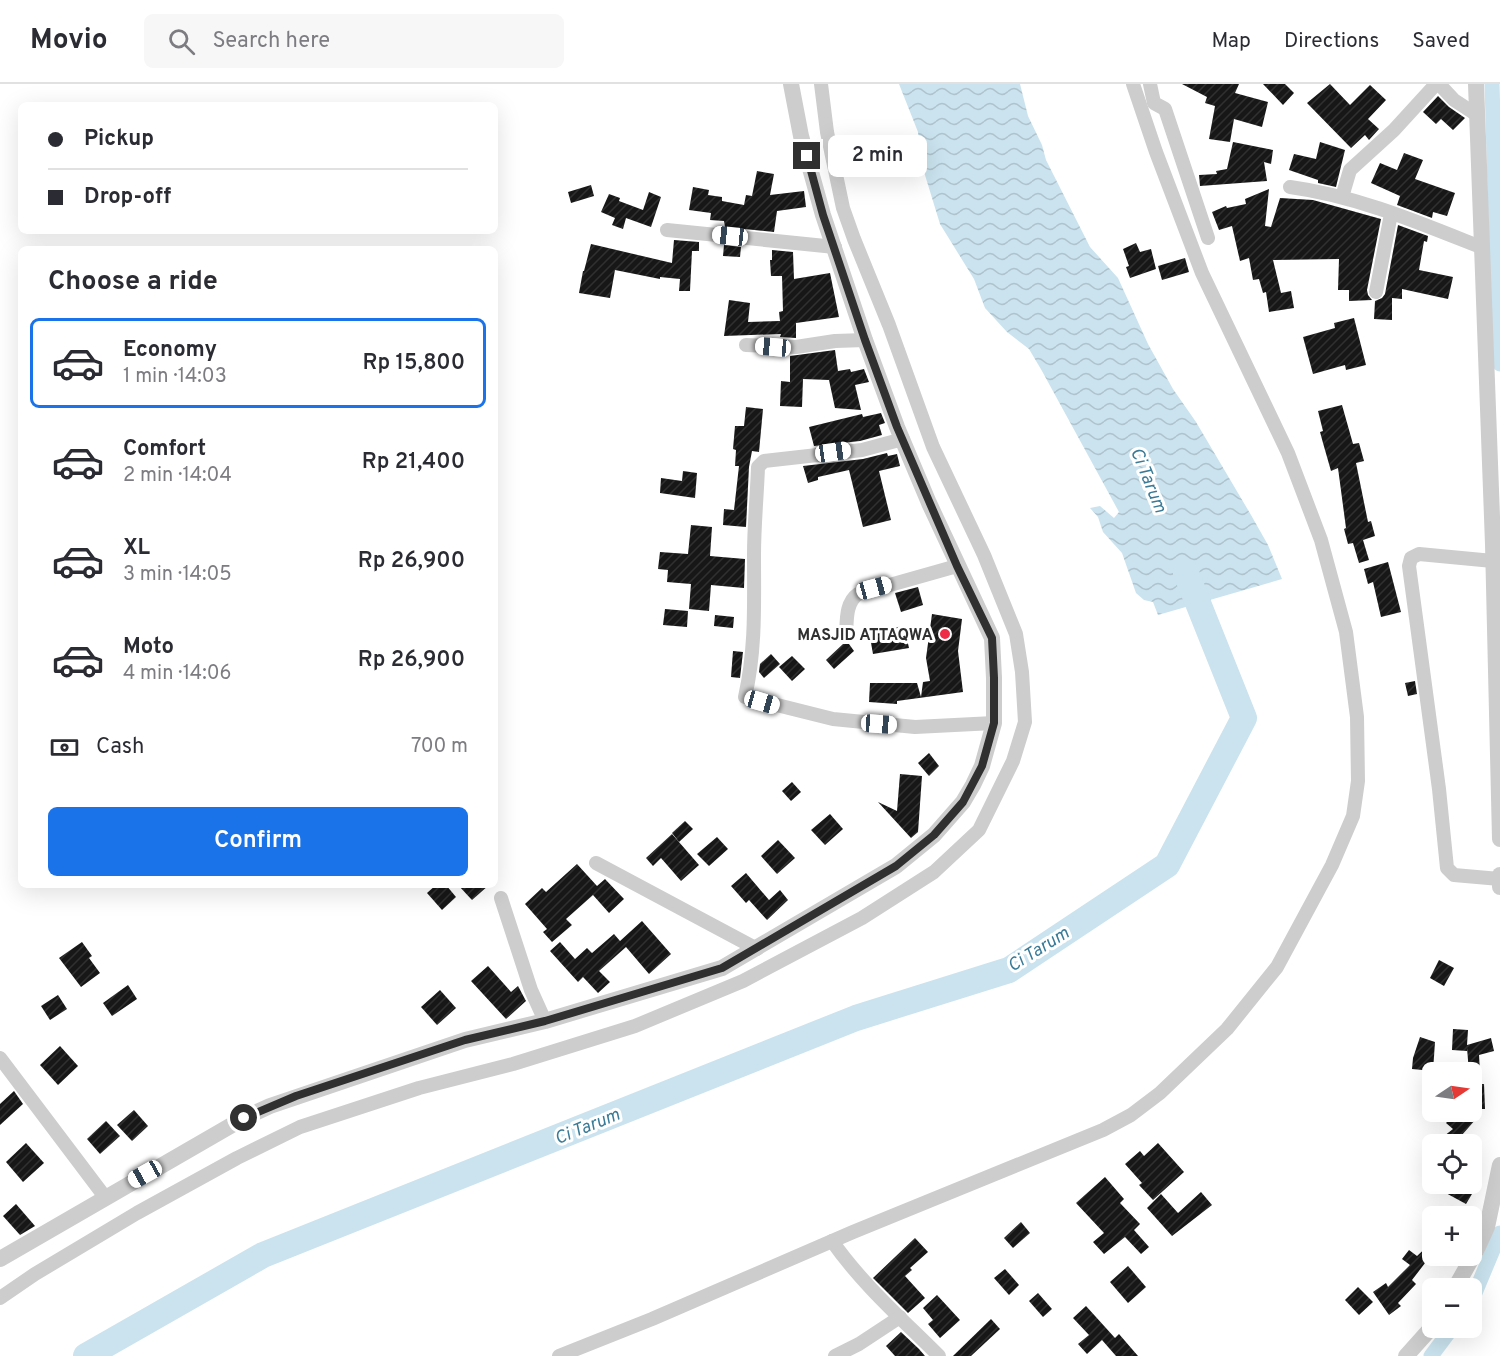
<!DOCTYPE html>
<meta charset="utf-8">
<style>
:root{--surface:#fff;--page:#f7f7f7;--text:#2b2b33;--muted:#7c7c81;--line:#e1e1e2;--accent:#1a73e8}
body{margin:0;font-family:Overpass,sans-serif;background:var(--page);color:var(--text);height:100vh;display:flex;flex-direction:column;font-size:22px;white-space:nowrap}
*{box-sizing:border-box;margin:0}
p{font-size:20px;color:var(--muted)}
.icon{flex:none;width:33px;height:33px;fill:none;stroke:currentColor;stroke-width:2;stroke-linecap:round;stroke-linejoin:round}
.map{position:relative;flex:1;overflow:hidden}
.details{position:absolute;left:18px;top:162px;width:480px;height:642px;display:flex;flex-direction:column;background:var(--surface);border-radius:9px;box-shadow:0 6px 24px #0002}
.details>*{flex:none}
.top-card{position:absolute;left:18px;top:18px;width:480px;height:132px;border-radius:9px;box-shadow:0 6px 24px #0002;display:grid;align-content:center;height:132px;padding:0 30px;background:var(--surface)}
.needle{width:39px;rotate:77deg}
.tools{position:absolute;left:1422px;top:978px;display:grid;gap:12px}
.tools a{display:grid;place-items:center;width:60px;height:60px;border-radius:9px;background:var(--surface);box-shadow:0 6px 24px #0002;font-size:30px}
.end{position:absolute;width:27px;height:27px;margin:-14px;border:8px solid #303030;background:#fff;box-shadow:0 0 0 3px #fff}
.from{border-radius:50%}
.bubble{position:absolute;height:42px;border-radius:9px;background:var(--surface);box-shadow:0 6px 24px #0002;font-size:20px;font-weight:600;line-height:42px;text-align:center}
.car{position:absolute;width:18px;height:36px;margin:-18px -9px;border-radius:8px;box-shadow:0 0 4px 2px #0007;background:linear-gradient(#fff 24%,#345 0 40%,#fff 0 76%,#345 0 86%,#fff 0)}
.top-card b{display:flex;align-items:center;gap:21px;height:57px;font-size:22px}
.top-card b+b{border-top:2px solid var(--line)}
.top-card i{width:15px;height:15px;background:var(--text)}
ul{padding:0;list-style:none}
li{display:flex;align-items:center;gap:18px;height:90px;margin:0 12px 9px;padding:0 18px;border:3px solid transparent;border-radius:9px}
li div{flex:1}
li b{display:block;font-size:22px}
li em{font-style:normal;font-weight:600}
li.current{border-color:var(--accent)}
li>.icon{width:54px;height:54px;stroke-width:1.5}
h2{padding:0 30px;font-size:27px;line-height:72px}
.pay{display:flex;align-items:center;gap:15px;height:66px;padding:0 30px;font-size:22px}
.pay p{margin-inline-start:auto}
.action{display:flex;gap:12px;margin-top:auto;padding:12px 30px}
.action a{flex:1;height:69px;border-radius:9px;background:var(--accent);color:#fff;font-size:24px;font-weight:600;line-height:69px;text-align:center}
header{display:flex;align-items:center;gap:36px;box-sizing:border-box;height:84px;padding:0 30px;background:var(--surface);border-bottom:2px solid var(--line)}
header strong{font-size:28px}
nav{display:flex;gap:33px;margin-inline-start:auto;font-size:21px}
.search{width:420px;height:54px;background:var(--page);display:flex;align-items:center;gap:15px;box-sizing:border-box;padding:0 21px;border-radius:9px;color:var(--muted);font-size:22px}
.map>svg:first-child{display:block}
.water{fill:url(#water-waves)}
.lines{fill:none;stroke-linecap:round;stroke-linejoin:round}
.canal{stroke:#cae3ee;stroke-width:15}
.river{stroke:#cae3ee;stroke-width:26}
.building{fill:url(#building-hatch)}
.minor{stroke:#cdcdcd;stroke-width:14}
.tertiary{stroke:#cdcdcd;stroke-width:16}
.route{stroke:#303030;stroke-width:8}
.poi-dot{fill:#ee2c48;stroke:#fff;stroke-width:2}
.labels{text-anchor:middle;stroke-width:6;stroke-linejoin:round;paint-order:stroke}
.poi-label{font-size:16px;font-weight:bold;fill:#303030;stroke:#fff;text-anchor:end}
.water-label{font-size:18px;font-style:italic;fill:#397a97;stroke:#fff}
</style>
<header>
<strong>Movio</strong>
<div class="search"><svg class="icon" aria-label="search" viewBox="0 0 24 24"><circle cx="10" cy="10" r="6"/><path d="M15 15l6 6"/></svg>Search here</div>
<nav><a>Map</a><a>Directions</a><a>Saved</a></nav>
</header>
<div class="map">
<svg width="1500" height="1272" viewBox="0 0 1500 1272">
<defs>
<pattern id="water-waves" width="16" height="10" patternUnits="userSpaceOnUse" patternTransform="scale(1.5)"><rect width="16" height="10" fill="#cae3ee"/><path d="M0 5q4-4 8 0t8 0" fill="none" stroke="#aec3cc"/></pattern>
<pattern id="building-hatch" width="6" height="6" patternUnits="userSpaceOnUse" patternTransform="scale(1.5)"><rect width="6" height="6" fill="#171717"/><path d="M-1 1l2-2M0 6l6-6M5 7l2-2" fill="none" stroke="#303030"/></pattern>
</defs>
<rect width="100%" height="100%" fill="#fff"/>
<polygon class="water" points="899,0 1020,0 1028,32 1042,61 1046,76 1090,163 1118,194 1148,260 1173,305 1196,338 1251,431 1268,461 1282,495 1158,531 1153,518 1144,516 1136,509 1122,469 1103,448 1098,433 1090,424 1100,422 1114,434 1119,428 1042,287 1029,265 1007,248 985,224 974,195 940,140 921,78 918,48"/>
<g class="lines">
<g class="canal">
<polyline points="1492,0 1500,280"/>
<polyline points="1472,1216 1500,1149"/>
<polyline points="1431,1272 1452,1244"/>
</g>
<polyline class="river" points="86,1272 263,1171 856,934 1009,886 1167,781 1244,634 1186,489"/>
</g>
<g class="building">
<polygon points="1182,0 1239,0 1235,9 1268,18 1262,43 1234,35 1230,58 1209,55 1215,22 1205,19 1207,13"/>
<polygon points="1263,0 1285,0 1294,9 1283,21"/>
<polygon points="1330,0 1350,21 1370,1 1386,16 1368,35 1379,45 1369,56 1365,51 1351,64 1307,19"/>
<polygon points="1438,12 1449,23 1465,34 1453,46 1441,35 1436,40 1423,28"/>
<polygon points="1233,58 1273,66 1271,80 1264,78 1267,97 1200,102 1199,91 1217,90 1216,87 1227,85"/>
<polygon points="1320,58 1345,66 1336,103 1318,99 1318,96 1289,86 1294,70 1316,75"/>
<polygon points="1404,69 1423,76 1415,95 1455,109 1447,132 1433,128 1432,134 1397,121 1400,112 1371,99 1380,79 1397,86"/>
<polygon points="757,87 774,90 770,111 804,107 806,123 777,127 774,148 725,143 724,137 710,136 711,129 689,126 693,103 709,106 708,111 722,113 722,117 744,121 746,111 752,112"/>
<polygon points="591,101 594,112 571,119 568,108"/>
<polygon points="1269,105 1265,142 1271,143 1280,114 1313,116 1381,135 1367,206 1368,211 1372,216 1349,217 1349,206 1338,206 1339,175 1273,176 1281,209 1291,207 1294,224 1269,228 1266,208 1263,209 1259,195 1253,196 1249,174 1240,177 1232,142 1219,146 1212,128 1226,122 1227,124 1246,120 1245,115"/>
<polygon points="649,108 661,113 651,143 626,134 623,145 612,141 615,134 601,128 609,110 620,114 619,117 643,126"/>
<polygon points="1398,141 1428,152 1427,158 1424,157 1419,186 1453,193 1448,215 1402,205 1402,215 1392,214 1392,236 1374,235 1375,217 1382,214 1385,210"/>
<polygon points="674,156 699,158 699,167 692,167 690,207 679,207 680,195 660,193 660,195 615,186 610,214 579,209 583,187 584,187 591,160 672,179"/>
<polygon points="1136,159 1140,168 1151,165 1156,185 1130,194 1126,183 1129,182 1123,165"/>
<polygon points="724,161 741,163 740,173 723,172"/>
<polygon points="772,166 793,168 794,195 830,189 839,233 796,239 796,254 780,253 781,250 724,252 729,216 750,219 748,238 780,237 779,228 783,227 782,192 771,192 770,176 772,176"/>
<polygon points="1185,174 1189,188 1162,196 1158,182"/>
<polygon points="1354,234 1366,281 1346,286 1345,281 1313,290 1303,253 1335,244 1334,239"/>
<polygon points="835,266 838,287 850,285 851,288 864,285 869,298 855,301 861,326 835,324 829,296 803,295 802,323 780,322 781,297 790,298 790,272"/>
<polygon points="1342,321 1353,360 1359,359 1364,377 1356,379 1368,438 1371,437 1375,452 1363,456 1369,476 1359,479 1353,459 1348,460 1344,445 1346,444 1338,384 1331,387 1323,359 1320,348 1323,347 1318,327"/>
<polygon points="746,323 763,325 759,368 752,367 749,383 746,443 723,441 724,425 734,426 739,382 735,382 736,366 733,365 735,342 744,342"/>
<polygon points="881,329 885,339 879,341 882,351 860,357 814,362 809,343 862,330 863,333"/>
<polygon points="887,369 888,372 897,370 900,382 879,387 891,436 863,443 849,386 818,393 818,396 808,399 803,382 863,375"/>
<polygon points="683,387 697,389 695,414 660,409 661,394 682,397"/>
<polygon points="691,441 712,443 710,472 745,475 744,504 711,501 709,527 689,525 691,500 667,498 668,486 658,485 660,468 688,470"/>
<polygon points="1388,478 1401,528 1381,533 1373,498 1368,500 1364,485"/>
<polygon points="918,503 923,521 901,528 895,509"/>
<polygon points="665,525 688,527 687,543 663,541"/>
<polygon points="932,530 962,535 958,567 963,608 897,617 897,620 869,618 870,599 917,599 921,613 923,598 930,597 926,574"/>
<polygon points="715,531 734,533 733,544 714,542"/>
<polygon points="904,542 909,564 873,570 869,548"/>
<polygon points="843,560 849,560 854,567 834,585 826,576"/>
<polygon points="733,567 743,568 740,594 731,593"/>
<polygon points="771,570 780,580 764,594 759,588 760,580"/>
<polygon points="792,572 805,585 792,597 779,583"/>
<polygon points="1415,597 1417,610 1408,612 1405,599"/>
<polygon points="929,669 939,682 929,692 918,679"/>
<polygon points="900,690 922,692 918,748 911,754 878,718 897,727"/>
<polygon points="792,698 801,708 791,717 782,707"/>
<polygon points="830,730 843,745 825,761 811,746"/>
<polygon points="685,737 693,745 679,758 672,749"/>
<polygon points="672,750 699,781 681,797 661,774 653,782 646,774"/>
<polygon points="717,753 728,765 709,782 697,770"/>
<polygon points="778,756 795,774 777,790 761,772"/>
<polygon points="577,780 597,802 605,795 624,815 609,829 593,811 566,835 572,841 552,858 543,848 547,845 525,820 542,804 546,808"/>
<polygon points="746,789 769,816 780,806 788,816 767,836 749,816 746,819 731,802"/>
<polygon points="436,801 446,801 456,813 442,826 427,809"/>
<polygon points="458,801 489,801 472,816"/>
<polygon points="642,837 671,870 649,890 626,863 599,887 610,898 598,909 583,893 578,898 550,867 560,858 575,875 587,864 592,869 614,850 620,857"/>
<polygon points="82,858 92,872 89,874 100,889 81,903 59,874"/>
<polygon points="1439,876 1454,884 1444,902 1430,894"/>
<polygon points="488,882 511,908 518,902 526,917 506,935 471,897"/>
<polygon points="128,901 137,915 112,932 103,919"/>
<polygon points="440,906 456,924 437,941 421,923"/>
<polygon points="58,911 67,925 50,936 41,922"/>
<polygon points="1453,945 1468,946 1467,961 1491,954 1494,967 1479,971 1480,988 1469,988 1467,964 1467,967 1452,966"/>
<polygon points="1420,953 1435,958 1433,987 1412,985 1413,974"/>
<polygon points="60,962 78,982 58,1001 40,981"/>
<polygon points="1472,1000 1484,1000 1485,1025 1472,1025"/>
<polygon points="14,1007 23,1020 0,1041 0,1020"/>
<polygon points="134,1026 148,1042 132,1057 117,1041"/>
<polygon points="1456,1028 1465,1036 1472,1031 1476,1035 1454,1060 1434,1060 1453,1045 1446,1039"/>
<polygon points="106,1037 120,1052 100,1070 87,1055"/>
<polygon points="26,1059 44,1079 23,1098 6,1078"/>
<polygon points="1158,1059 1184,1088 1153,1116 1139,1101 1142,1099 1125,1080 1140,1067 1144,1072"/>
<polygon points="1105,1093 1124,1115 1120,1119 1140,1140 1134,1146 1149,1163 1141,1170 1125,1153 1104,1170 1093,1158 1104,1149 1076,1119"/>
<polygon points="1449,1100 1478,1100 1466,1120 1444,1108"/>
<polygon points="1201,1108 1212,1121 1172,1152 1147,1124 1161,1110 1178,1129"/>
<polygon points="16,1120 35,1142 20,1151 3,1132"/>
<polygon points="1021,1138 1030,1149 1013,1164 1004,1154"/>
<polygon points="915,1154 928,1168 910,1184 912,1186 905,1192 925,1214 908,1229 873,1194"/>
<polygon points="1432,1158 1432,1170 1412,1196 1416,1200 1398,1219 1401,1222 1389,1231 1373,1208 1386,1199 1388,1203 1410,1181 1402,1175 1409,1166 1417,1172"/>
<polygon points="1128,1182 1146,1203 1128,1219 1110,1198"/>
<polygon points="1005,1185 1019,1201 1009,1211 994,1194"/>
<polygon points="1358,1203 1373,1218 1359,1231 1345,1216"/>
<polygon points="1038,1209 1052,1225 1043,1233 1029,1217"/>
<polygon points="937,1211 960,1236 940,1254 928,1240 933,1236 923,1224"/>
<polygon points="1086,1222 1115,1254 1119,1250 1138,1272 1116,1272 1102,1256 1087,1270 1078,1260 1089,1251 1073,1234"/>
<polygon points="991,1235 1000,1245 971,1272 953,1272"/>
<polygon points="901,1248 919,1265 925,1272 895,1272 886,1262"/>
</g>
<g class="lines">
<g class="minor">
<polyline points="1150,0 1154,19 1165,25 1208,154"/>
<polyline points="1439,0 1454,16 1477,31"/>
<path d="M1290,103C1357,112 1420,139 1483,164"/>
<polyline points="1342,113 1350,86 1394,46 1436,0"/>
<polyline points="667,146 835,163"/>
<polyline points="1376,208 1391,130"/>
<polyline points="746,261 796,263 835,257 865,256"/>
<path d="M903,355L862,366L764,377L758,383C757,412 754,441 754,471C754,519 756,565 745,613L833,635L915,643L994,639"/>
<polyline points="1493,477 1419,470 1411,474 1409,482 1439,705 1447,784 1454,791 1500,795"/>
<path d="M846,552C847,538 845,519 858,510L957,482"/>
<polyline points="596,779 757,865"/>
<polyline points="501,814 531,906 545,937"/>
<polyline points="0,974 105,1113"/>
<path d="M832,1157C862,1200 902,1235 939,1272"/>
<polyline points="0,1214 35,1190 137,1129 237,1074 300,1043 419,1004 513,980 635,942 743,897 862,834 934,788 979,746 1013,677 1025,638 1022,588 1016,550 984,471 933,363 889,241 854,155 843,124 827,48 821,0"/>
<polyline points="559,1272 652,1235 853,1148 1103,1046 1131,1031 1160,1009 1227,945 1277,883 1332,781 1353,732 1358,697 1357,633 1346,548 1321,456 1288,369 1202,189 1156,68 1133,0"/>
<polyline points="835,1272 859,1260 900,1233"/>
</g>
<g class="tertiary">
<polyline points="1476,0 1493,460 1500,755"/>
<polyline points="1500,791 1500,803"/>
<polyline points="0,1175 244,1034 270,1022 465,956 545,937 722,884 896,782 934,751 963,718 973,701 982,682 994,639 994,594 992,554 929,419 897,343 865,256 823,131 801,52 791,0"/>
<polyline points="1455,1204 1477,1165 1487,1143 1500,1081"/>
<polyline points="1406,1272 1432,1243"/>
</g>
</g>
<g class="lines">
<polyline class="route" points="244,1034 296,1012 465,956 545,937 722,884 896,782 934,751 963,718 982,682 994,639 994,594 992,554 957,482 897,343 865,256 823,131 807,72"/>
</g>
<circle class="poi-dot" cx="945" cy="550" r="6"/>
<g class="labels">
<g class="poi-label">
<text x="933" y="556">MASJID ATTAQWA</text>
</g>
<g class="water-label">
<text transform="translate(1149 396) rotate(68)" y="6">Ci Tarum</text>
<text transform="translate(1038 865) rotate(-32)" y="6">Ci Tarum</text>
<text transform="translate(587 1042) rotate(-22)" y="6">Ci Tarum</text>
</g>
</g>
</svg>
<div class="tools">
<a><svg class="needle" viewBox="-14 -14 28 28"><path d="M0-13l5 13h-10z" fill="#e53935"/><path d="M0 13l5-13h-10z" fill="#7c7c81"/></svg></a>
<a><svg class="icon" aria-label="locate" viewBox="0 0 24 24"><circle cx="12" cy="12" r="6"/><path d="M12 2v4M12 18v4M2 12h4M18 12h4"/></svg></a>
<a>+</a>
<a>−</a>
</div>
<i class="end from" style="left:244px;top:1034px"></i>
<i class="end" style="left:807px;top:72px"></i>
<div class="bubble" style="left:828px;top:51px;width:99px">2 min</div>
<i class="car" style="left:730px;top:152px;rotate:276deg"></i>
<i class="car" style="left:773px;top:263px;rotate:275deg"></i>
<i class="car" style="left:833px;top:368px;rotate:82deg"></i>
<i class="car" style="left:874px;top:504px;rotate:75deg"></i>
<i class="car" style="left:762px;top:618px;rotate:106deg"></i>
<i class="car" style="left:879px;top:640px;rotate:94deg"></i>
<i class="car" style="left:145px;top:1090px;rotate:241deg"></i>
<div class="top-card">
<b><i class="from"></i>Pickup</b>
<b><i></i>Drop-off</b>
</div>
<section class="details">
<h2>Choose a ride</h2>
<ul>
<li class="current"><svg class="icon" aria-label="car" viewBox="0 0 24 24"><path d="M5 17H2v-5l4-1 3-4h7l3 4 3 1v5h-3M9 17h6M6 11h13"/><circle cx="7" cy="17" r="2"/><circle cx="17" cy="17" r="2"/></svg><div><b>Economy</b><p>1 min · 14:03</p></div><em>Rp 15,800</em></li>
<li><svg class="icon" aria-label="car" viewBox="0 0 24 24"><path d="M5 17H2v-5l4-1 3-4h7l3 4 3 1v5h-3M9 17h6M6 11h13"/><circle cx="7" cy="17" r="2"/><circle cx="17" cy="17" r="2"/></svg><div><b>Comfort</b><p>2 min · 14:04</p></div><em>Rp 21,400</em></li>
<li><svg class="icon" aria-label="car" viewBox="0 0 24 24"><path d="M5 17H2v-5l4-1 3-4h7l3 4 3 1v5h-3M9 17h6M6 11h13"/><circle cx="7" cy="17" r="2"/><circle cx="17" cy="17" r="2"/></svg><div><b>XL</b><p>3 min · 14:05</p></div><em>Rp 26,900</em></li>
<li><svg class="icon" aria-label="car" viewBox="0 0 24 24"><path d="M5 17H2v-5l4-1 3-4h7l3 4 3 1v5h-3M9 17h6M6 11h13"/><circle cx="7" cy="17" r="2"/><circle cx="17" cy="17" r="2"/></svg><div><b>Moto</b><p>4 min · 14:06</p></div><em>Rp 26,900</em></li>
</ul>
<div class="pay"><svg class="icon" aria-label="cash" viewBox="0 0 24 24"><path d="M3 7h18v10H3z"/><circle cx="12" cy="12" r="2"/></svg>Cash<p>700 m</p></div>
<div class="action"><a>Confirm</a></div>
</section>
</div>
